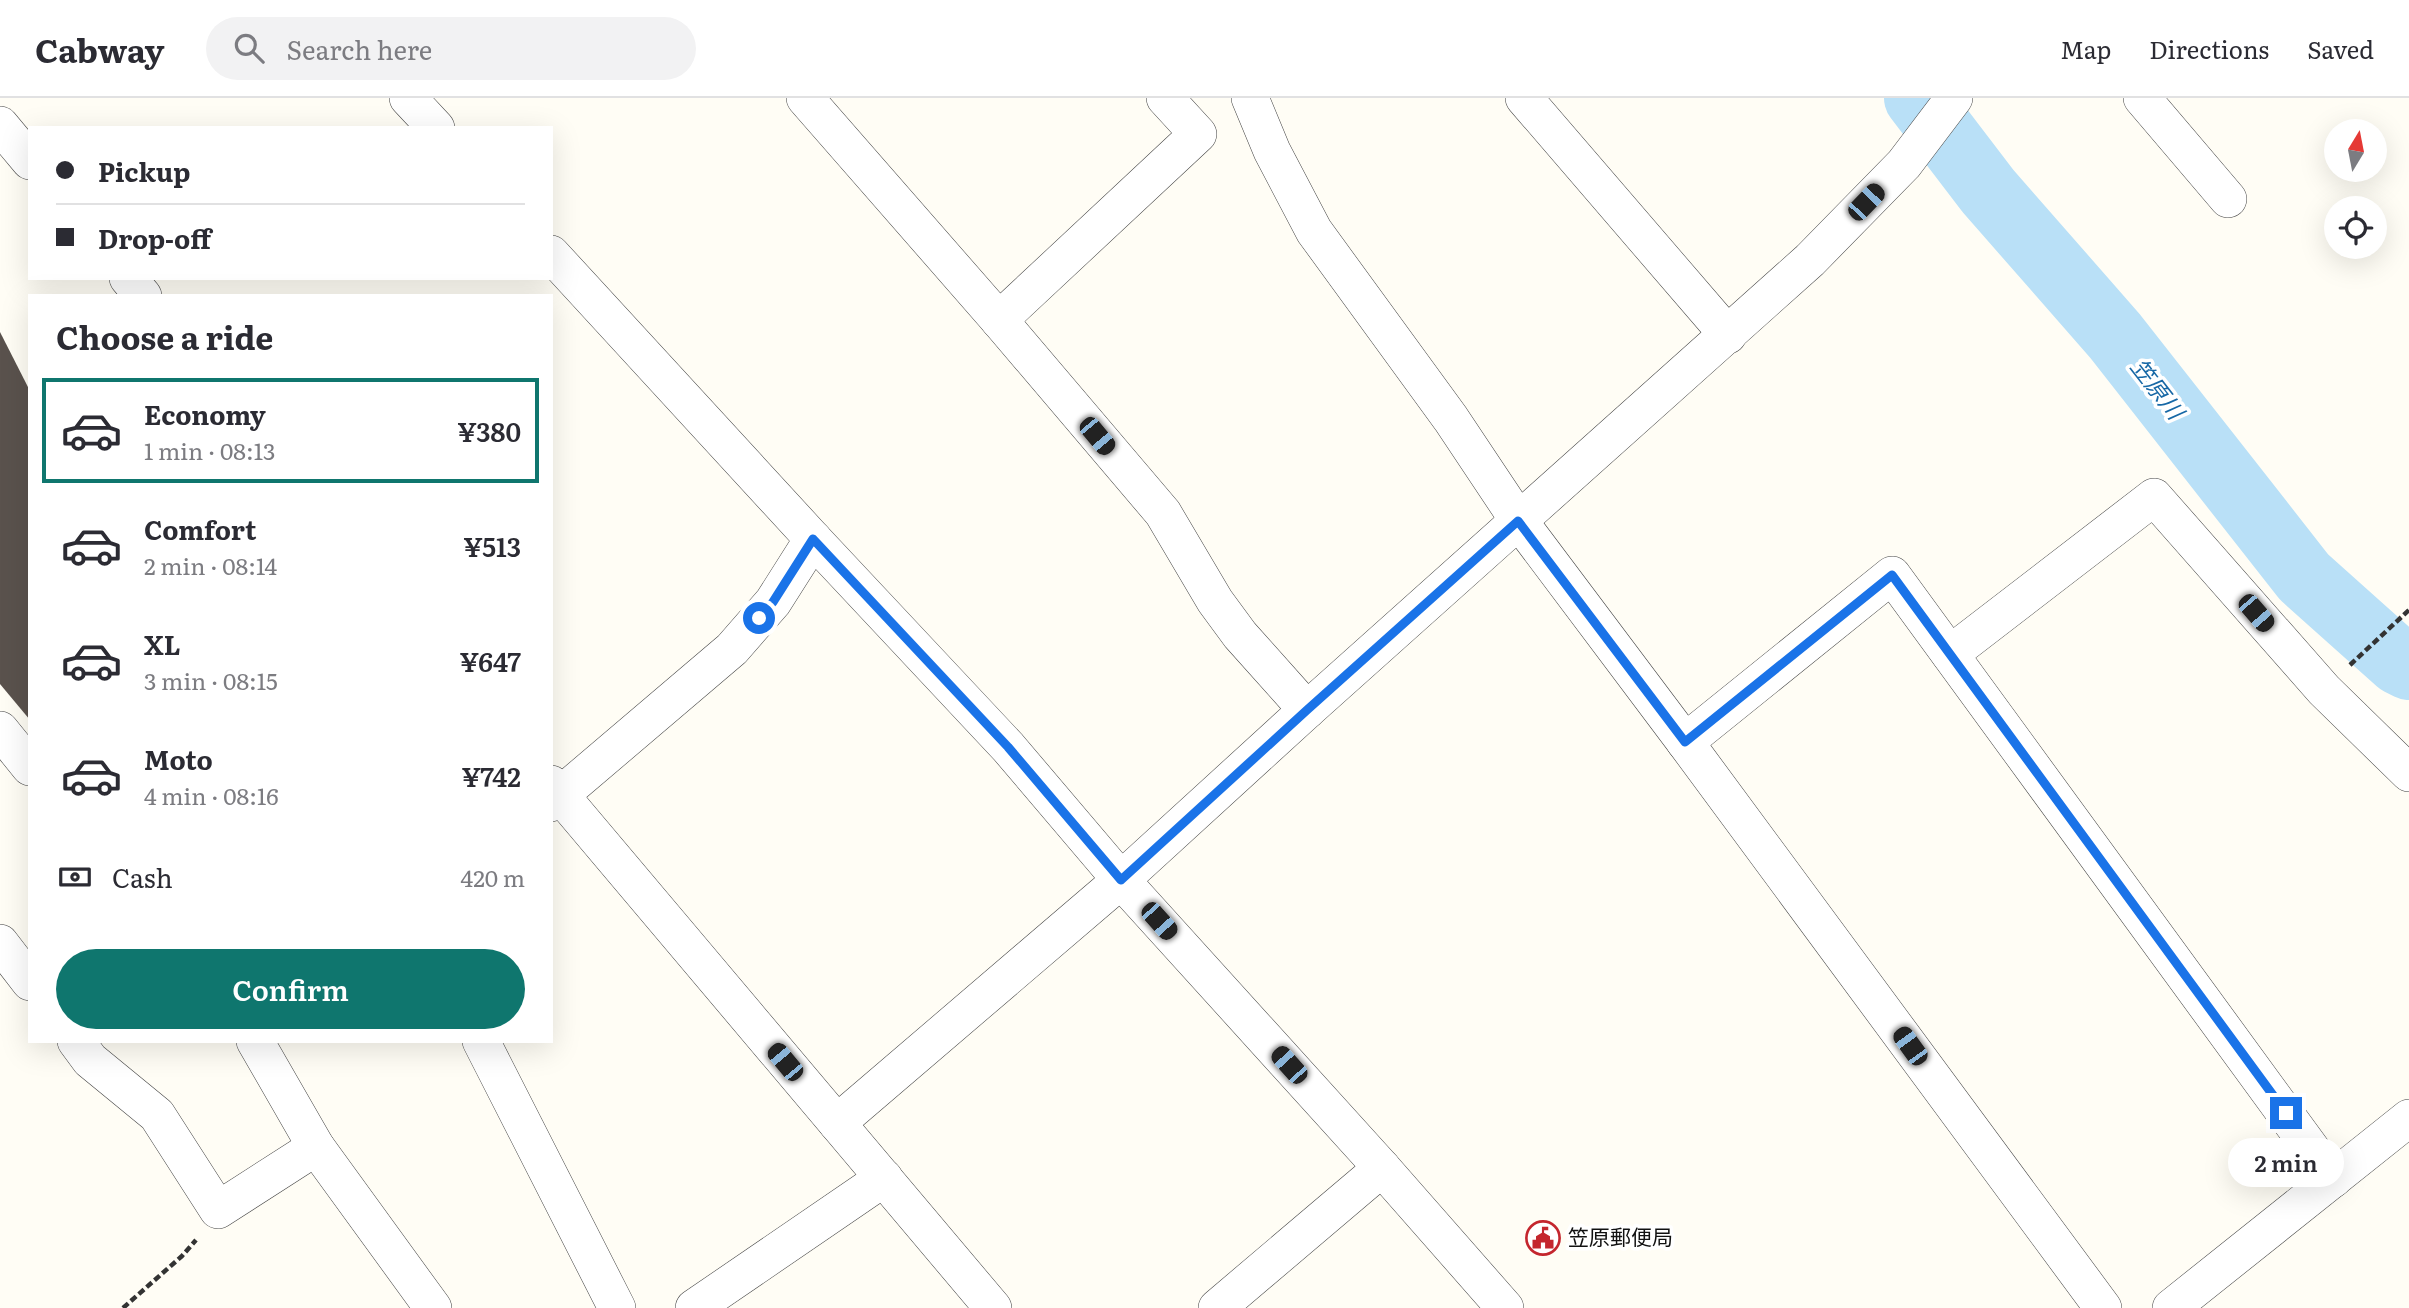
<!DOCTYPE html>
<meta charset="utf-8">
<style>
:root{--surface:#fff;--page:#f2f2f3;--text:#2b2b33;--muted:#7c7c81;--line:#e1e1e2;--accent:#0f766e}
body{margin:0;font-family:Literata,"Noto Sans JP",serif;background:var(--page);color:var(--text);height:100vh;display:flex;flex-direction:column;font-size:26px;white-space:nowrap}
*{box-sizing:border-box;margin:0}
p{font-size:23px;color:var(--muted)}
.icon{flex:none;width:38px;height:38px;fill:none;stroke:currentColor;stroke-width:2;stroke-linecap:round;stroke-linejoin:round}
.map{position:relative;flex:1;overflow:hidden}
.side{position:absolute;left:28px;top:196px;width:525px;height:749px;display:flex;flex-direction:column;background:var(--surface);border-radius:0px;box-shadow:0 7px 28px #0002}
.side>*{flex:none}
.top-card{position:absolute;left:28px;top:28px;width:525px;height:154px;border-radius:0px;box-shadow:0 7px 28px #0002;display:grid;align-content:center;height:154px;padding:0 28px;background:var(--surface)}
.needle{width:46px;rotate:10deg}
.tools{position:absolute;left:2324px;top:21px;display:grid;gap:14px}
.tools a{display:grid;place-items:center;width:63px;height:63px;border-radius:50%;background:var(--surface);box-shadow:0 7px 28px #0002;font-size:35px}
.end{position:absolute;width:32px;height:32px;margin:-16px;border:9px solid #1a73e8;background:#fff;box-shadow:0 0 0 4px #fff}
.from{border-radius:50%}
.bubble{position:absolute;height:49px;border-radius:24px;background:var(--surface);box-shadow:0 7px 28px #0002;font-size:23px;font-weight:600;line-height:49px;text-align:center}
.car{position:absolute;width:21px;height:42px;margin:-21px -10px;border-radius:9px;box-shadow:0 0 5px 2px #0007;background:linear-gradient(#222 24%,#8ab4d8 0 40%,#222 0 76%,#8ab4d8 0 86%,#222 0)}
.top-card b{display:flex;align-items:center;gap:24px;height:66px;font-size:26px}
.top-card b+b{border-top:2px solid var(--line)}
.top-card i{width:18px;height:18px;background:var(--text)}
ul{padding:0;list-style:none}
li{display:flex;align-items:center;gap:21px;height:105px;margin:0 14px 10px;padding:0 14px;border:4px solid transparent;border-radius:0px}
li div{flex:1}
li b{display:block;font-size:26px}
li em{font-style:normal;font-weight:600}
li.selected{border-color:var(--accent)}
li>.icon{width:63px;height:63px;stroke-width:1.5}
h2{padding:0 28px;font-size:32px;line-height:84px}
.pay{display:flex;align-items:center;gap:18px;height:77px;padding:0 28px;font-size:26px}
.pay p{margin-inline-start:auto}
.action{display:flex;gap:14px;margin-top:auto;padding:14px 28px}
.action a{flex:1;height:80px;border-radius:42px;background:var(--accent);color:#fff;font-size:28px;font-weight:600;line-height:80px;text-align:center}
header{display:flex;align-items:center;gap:42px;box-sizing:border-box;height:98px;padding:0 35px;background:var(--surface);border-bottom:2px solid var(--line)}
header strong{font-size:33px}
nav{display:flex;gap:38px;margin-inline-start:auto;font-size:24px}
.search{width:490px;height:63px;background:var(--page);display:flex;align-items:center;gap:18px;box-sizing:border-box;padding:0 24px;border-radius:38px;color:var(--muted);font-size:26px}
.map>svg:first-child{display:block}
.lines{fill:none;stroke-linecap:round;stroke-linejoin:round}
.river{stroke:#b9e0f7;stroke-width:66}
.building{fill:#5a524d}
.minor-casing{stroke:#444;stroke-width:38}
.path{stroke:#333;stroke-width:4.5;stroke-dasharray:7 3.5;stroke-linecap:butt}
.minor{stroke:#fff;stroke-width:37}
.route{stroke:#1a73e8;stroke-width:9}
.labels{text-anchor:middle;stroke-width:7;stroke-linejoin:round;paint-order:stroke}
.poi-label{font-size:21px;fill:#111;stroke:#fff;text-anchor:start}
.water-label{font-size:23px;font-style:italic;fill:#1768a6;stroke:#fff}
</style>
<header>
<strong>Cabway</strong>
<div class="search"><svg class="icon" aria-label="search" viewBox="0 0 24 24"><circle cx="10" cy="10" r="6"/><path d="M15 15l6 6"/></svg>Search here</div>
<nav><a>Map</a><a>Directions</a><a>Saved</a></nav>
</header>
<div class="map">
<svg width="2409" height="1210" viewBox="0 0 2409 1210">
<rect width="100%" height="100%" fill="#fffdf5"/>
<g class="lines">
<polyline class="river" points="1917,0 1988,93 2115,238 2304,479 2399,564 2409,569"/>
</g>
<polygon class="building" points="0,234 30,293 30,622 0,586"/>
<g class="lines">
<g class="minor-casing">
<g id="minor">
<polyline points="408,0 436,30"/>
<polyline points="805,0 999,222 1163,415 1215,503 1240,537 1307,612"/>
<polyline points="1250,0 1272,53 1314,133 1451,321 1519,423 1685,644 2103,1210"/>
<polyline points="1524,0 1728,237"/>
<polyline points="2142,0 2228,101"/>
<polyline points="0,27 30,63"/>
<polyline points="551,156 813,441 1008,649 1121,782 1382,1070 1505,1210"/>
<polyline points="128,180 143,198"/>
<polyline points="999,222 1198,36 1165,0"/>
<polyline points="1950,556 2154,399 2324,592 2409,675"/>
<polyline points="0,632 30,669"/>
<polyline points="1685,644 1892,477 2333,1081"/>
<polyline points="551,686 993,1210"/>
<polyline points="551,705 732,551 773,504 813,441"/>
<polyline points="0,845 30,884"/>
<polyline points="76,943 90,962 157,1017 218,1112 316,1049"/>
<polyline points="255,943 316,1049 433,1210"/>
<polyline points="481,943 617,1210"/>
<polyline points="837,1025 1121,782 1307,612 1810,162 1904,66 1954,0"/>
<polyline points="694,1210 884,1080"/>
<polyline points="1217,1210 1382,1070"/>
<polyline points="2171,1210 2409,1020"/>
</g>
</g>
<g class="path">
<polyline points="2350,567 2409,512"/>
<polyline points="123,1210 182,1158 196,1142"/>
</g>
<use href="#minor" class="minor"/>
</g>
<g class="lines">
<polyline class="route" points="759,520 773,504 813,441 1008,649 1121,782 1307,612 1518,423 1685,644 1892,477 2286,1015"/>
</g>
<defs>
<g id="civic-ring" transform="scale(1.75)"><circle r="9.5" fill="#fff" stroke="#c4262e" stroke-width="1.5"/><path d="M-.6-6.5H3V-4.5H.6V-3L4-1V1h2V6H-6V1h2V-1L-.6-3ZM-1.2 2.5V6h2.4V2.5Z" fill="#c4262e"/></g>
</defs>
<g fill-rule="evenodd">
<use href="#civic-ring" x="1543" y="1140"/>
</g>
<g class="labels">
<g class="poi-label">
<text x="1568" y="1147">笠原郵便局</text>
</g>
<g class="water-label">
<text transform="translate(2157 291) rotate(52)" y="8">笠原川</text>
</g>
</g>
</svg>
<div class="tools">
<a><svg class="needle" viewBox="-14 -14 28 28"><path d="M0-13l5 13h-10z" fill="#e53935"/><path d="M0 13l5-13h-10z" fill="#7c7c81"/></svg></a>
<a><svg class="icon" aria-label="locate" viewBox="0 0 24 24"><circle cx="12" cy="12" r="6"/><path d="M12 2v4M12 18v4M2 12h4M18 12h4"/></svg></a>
</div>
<i class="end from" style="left:759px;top:520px"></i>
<i class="end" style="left:2286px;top:1015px"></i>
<div class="bubble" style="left:2228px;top:1040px;width:116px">2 min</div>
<i class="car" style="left:1866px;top:104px;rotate:44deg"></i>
<i class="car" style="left:1097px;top:338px;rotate:140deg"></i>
<i class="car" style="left:2256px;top:515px;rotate:139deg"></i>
<i class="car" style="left:1159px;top:823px;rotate:138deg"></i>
<i class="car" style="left:1910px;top:948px;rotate:324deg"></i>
<i class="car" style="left:785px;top:964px;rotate:320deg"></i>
<i class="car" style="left:1289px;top:967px;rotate:318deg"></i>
<div class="top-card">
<b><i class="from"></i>Pickup</b>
<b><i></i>Drop-off</b>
</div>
<section class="side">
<h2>Choose a ride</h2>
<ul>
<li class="selected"><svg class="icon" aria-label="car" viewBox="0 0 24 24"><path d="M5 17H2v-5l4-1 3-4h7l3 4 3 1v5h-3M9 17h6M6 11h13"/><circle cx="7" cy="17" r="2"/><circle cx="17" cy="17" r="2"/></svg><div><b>Economy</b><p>1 min · 08:13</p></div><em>¥380</em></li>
<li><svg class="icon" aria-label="car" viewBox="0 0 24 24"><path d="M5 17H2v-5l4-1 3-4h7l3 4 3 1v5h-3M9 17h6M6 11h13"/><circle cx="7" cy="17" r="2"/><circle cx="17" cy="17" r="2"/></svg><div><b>Comfort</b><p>2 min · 08:14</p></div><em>¥513</em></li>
<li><svg class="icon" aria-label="car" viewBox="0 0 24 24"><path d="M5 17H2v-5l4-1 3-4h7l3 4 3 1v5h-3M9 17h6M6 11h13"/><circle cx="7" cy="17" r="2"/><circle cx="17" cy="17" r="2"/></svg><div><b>XL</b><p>3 min · 08:15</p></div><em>¥647</em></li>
<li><svg class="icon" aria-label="car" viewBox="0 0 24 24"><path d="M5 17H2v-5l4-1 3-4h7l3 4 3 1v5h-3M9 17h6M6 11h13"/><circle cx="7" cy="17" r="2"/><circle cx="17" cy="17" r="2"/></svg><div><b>Moto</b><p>4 min · 08:16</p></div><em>¥742</em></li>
</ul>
<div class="pay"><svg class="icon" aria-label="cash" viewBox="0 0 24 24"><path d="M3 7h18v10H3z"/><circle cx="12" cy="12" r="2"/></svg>Cash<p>420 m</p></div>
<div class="action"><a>Confirm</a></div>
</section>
</div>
